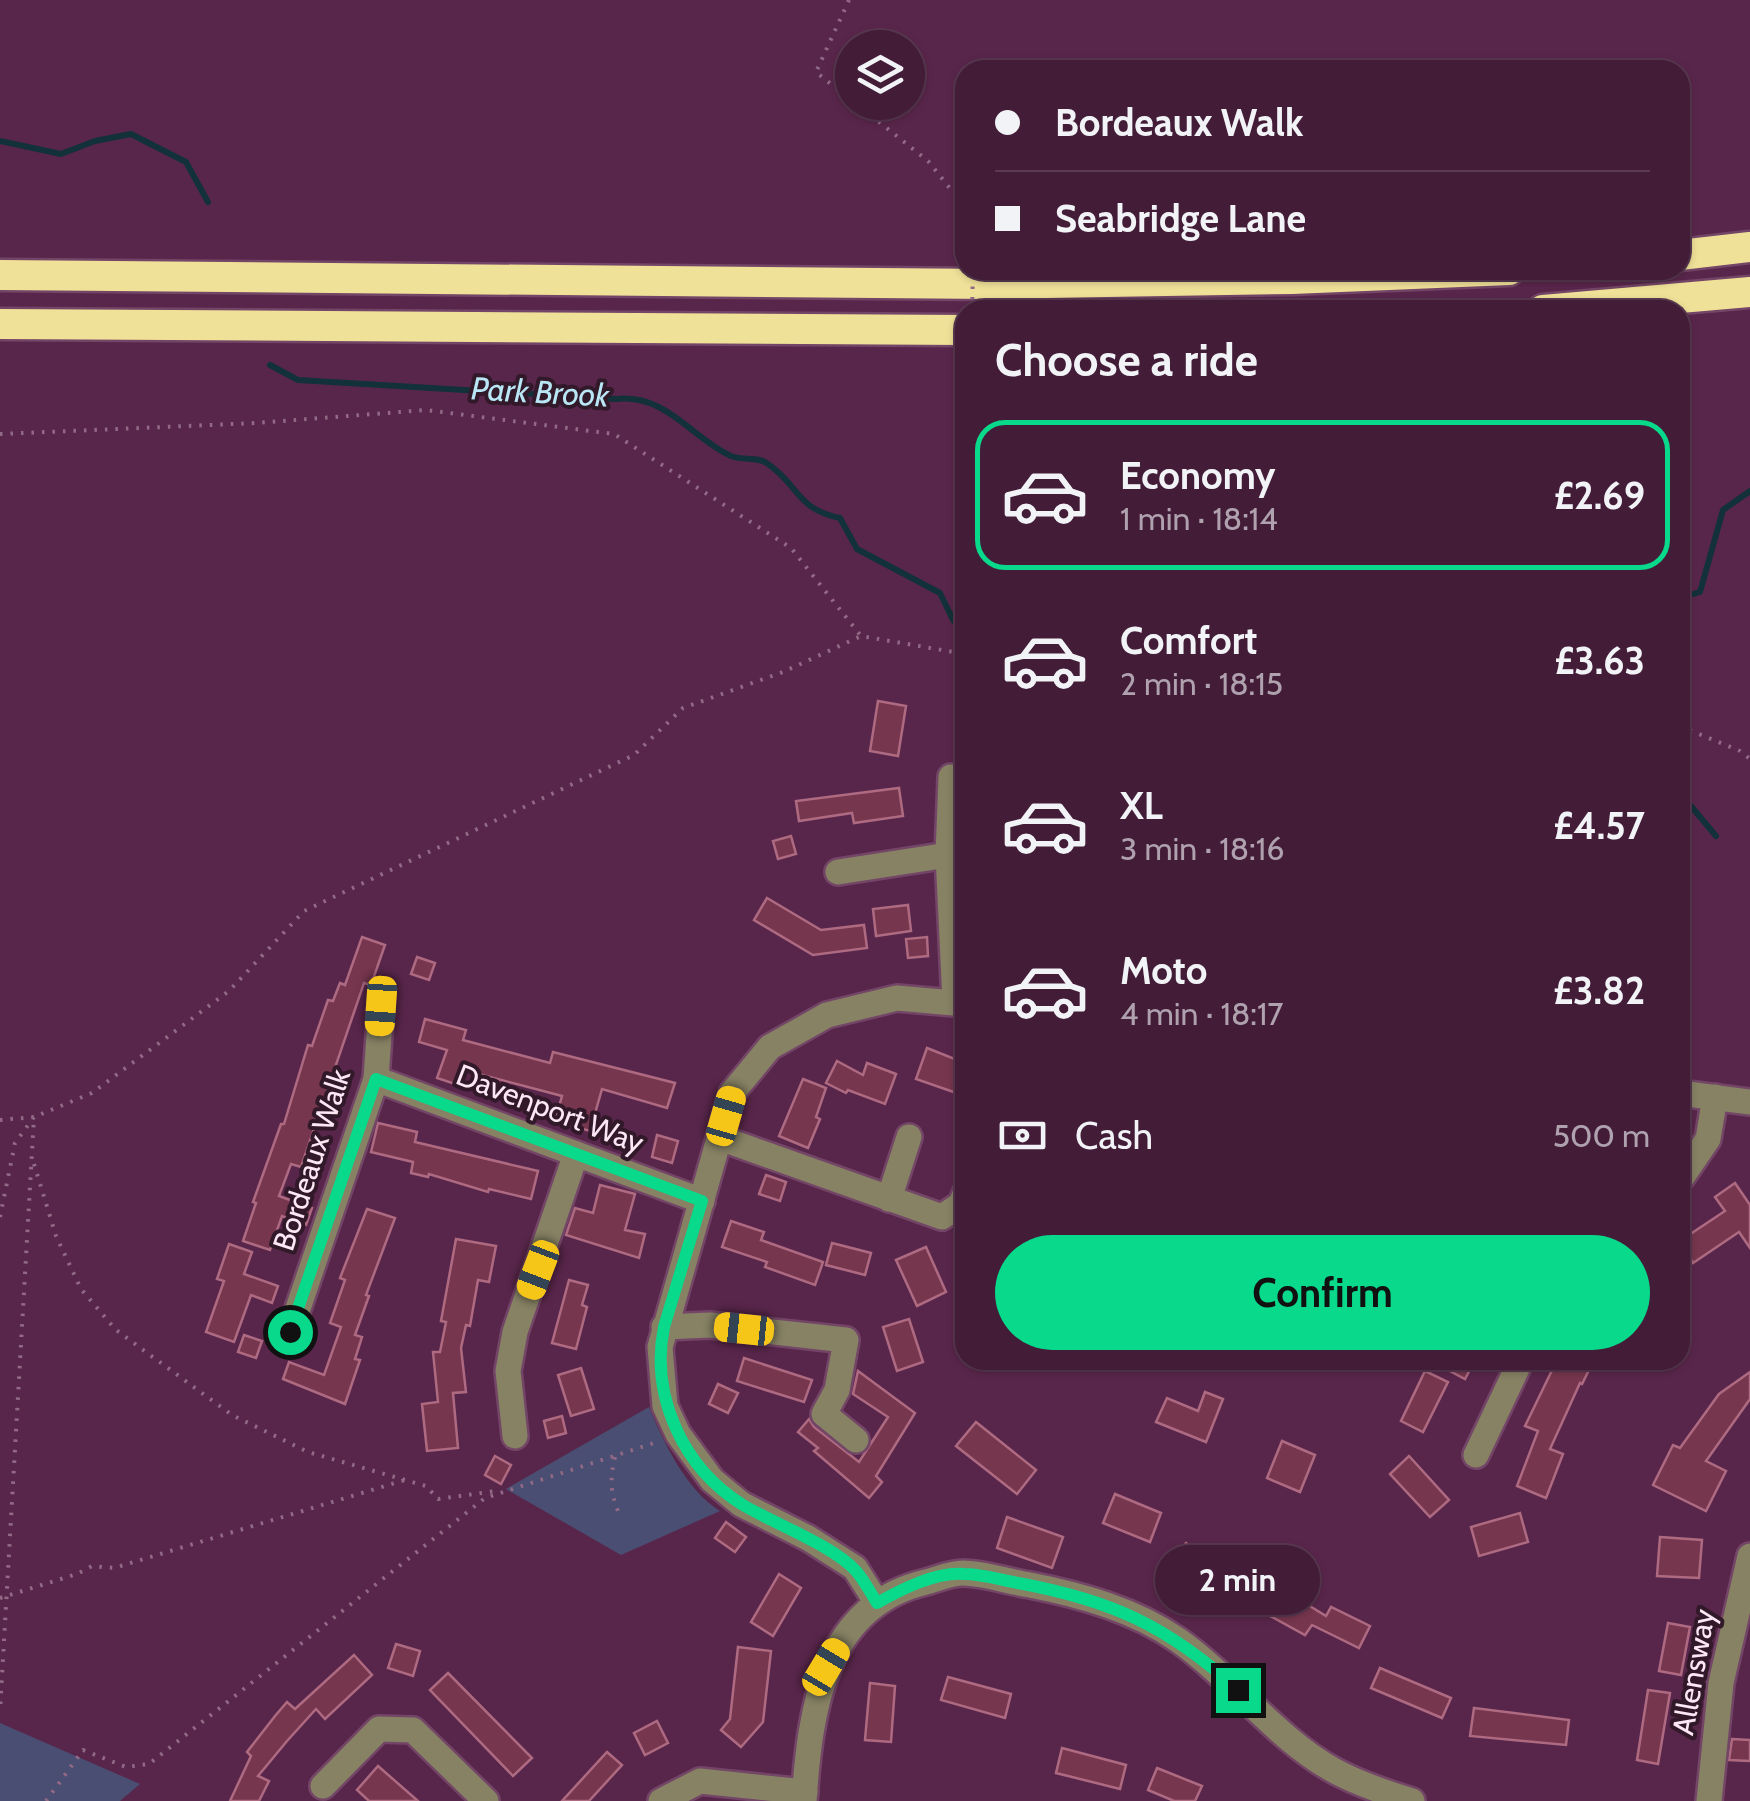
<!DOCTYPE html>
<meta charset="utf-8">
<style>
:root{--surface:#431c38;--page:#4d2943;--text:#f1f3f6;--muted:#afa1ae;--line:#5b3a53;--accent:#09d98b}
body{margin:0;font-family:Cabin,sans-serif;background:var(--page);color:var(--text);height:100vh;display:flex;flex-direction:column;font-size:38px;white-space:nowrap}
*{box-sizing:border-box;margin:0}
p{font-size:32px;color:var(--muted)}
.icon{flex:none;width:55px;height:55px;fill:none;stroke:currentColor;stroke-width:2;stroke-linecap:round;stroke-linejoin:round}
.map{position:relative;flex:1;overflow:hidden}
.drawer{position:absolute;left:955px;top:300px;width:735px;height:1070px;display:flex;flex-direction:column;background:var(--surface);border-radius:30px;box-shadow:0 2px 8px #0004,0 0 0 2px var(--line)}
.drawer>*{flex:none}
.hud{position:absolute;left:955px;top:60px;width:735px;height:220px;border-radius:30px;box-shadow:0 2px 8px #0004,0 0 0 2px var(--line);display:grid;align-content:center;height:220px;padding:0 40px;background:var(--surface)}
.buttons{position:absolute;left:835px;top:30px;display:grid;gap:20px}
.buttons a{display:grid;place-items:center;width:90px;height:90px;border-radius:50%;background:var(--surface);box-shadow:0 2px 8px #0004,0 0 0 2px var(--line);font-size:50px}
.end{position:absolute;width:45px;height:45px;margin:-22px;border:12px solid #09d98b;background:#111;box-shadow:0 0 0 5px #111}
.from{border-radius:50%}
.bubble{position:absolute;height:70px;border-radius:35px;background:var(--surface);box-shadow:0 2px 8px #0004,0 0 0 2px var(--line);font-size:32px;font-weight:700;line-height:70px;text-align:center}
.car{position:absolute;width:30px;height:60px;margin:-30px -15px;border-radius:12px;box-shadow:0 0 8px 2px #0007;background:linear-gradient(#f5c518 24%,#345 0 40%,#f5c518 0 76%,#345 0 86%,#f5c518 0)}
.hud b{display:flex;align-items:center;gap:35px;height:95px;font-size:38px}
.hud b+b{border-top:2px solid var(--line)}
.hud i{width:25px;height:25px;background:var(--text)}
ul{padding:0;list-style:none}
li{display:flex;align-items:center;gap:30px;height:150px;margin:0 20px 15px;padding:0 20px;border:5px solid transparent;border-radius:30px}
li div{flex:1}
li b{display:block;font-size:38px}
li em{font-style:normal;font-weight:700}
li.on{border-color:var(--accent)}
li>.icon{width:90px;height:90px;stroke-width:1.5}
h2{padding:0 40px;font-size:45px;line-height:120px}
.pay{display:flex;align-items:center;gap:25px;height:110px;padding:0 40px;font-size:38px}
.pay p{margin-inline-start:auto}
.action{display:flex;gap:20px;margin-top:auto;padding:20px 40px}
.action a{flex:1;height:115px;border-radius:60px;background:var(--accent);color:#111;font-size:40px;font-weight:700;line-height:115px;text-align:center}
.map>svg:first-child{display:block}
.green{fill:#4a4e72}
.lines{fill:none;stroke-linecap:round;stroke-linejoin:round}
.stream{stroke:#133139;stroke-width:6}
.building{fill:#76364e;stroke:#ae6a81;stroke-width:2.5}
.minor-casing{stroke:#734566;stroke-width:30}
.highway-casing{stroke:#734566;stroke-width:35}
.path{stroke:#926a86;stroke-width:4;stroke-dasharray:2.5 8;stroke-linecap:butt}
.minor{stroke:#878264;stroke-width:25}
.highway{stroke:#f0e198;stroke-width:30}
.path-bridge{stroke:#926a86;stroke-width:4;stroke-dasharray:2.5 8;stroke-linecap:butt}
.route{stroke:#09d98b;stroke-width:12}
.labels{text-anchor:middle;stroke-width:8;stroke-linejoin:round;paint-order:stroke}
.street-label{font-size:30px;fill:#fce8f5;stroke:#31192a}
.water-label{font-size:32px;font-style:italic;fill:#bae7f5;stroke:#31192a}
</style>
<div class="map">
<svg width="1750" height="1801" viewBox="0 0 1750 1801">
<rect width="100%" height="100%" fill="#59264b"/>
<g class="green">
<path d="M649,1407C664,1443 686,1490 720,1511L621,1555L506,1489Z"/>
<polygon points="0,1723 140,1784 120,1801 0,1801"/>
</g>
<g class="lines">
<g class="stream">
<polyline points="0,141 61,154 95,141 131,134 186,162 208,202"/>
<path d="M270,365L298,380L616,399C667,394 690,437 731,456C743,461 758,456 768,464C800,486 796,509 840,518L857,549L940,593L953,620L965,631"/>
<polyline points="1680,598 1700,592 1723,510 1750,491"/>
<polyline points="1680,793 1716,836"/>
</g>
</g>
<g class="building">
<polygon points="878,701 906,706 898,756 870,751"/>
<polygon points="899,788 903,816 854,823 852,813 799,821 796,801"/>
<polygon points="791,836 796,854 778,859 773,841"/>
<polygon points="767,898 821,930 864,925 867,948 813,955 754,920"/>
<polygon points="908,905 911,931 876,936 873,909"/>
<polygon points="362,937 385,945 371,985 364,983 301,1167 291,1164 279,1196 312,1208 306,1225 282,1216 270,1250 243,1241 256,1203 253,1202 281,1124 284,1124 308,1045 312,1046 328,1000 333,1001 340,983 345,985"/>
<polygon points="927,937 928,956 908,958 906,939"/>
<polygon points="417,957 435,963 429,980 411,974"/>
<polygon points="425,1019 466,1030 463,1040 550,1063 553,1052 675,1083 667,1108 602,1089 590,1131 555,1121 562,1096 460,1069 455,1084 437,1078 447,1050 419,1042"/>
<polygon points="927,1048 965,1063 965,1096 916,1079"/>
<polygon points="837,1061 863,1075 867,1063 896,1074 885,1104 848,1090 846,1093 826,1083"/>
<polygon points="803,1079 826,1088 816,1117 820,1119 808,1148 779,1136"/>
<polygon points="378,1123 417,1132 415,1142 538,1171 531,1199 489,1189 488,1192 429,1174 428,1177 411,1173 413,1162 371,1152"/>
<polygon points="657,1135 678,1141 672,1163 652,1157"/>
<polygon points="766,1175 786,1182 780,1201 759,1194"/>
<polygon points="1735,1183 1750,1205 1750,1248 1739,1232 1693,1263 1680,1241 1725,1211 1715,1197"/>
<polygon points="600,1185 635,1194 625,1230 645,1234 639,1258 566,1235 575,1208 593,1213"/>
<polygon points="367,1209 395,1218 366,1295 369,1296 355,1335 362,1337 355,1359 360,1360 345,1404 283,1379 289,1362 324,1375 341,1327 330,1323 345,1280 340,1278"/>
<polygon points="731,1221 764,1232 761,1240 823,1262 815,1285 765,1267 767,1262 722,1247"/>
<polygon points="456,1239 496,1246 489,1282 478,1280 470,1326 466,1325 461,1348 466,1392 453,1393 458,1448 427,1451 422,1404 438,1402 433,1352 440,1352 446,1322 441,1321"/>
<polygon points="832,1243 871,1253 865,1275 826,1265"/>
<polygon points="229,1244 252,1252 244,1274 278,1286 272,1303 251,1295 234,1342 206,1332 224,1281 217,1279"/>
<polygon points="926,1247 946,1292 917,1306 896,1260"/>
<polygon points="569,1280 588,1285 582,1305 587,1307 576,1349 552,1343"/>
<polygon points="909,1319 923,1362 897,1371 883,1327"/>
<polygon points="244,1335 262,1341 256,1358 238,1352"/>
<polygon points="744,1358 812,1380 804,1402 737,1381"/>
<polygon points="1429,1360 1475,1360 1465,1379"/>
<polygon points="1557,1360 1594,1360 1582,1384 1580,1383 1550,1449 1563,1454 1546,1498 1517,1486 1538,1431 1525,1426"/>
<polygon points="581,1368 594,1409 571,1416 558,1375"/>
<polygon points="858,1371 915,1413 876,1476 882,1482 869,1498 814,1451 818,1448 798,1432 809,1419 814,1427 859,1462 888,1417 853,1394"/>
<polygon points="1425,1371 1448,1382 1423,1432 1401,1421"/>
<polygon points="1750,1372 1750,1399 1706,1461 1726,1471 1706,1511 1653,1485 1673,1445 1680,1448 1719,1394"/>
<polygon points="718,1384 738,1393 728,1413 709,1404"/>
<polygon points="1205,1392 1223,1399 1206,1442 1156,1422 1167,1398 1198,1411"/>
<polygon points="562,1416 566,1433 548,1438 544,1421"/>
<polygon points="976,1422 1036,1470 1017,1494 956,1446"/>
<polygon points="1282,1441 1315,1455 1300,1492 1267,1478"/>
<polygon points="495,1456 511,1465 501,1484 485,1475"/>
<polygon points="1409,1456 1449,1500 1430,1517 1390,1474"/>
<polygon points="1115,1494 1161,1513 1150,1542 1103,1523"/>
<polygon points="1520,1513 1528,1542 1479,1556 1471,1527"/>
<polygon points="1007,1517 1063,1537 1052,1568 997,1548"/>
<polygon points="726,1522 746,1537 735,1552 715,1538"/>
<polygon points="1660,1537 1702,1540 1699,1578 1657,1576"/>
<polygon points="1186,1543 1256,1593 1259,1588 1296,1612 1303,1602 1326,1616 1331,1607 1370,1626 1359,1648 1312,1625 1305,1635 1239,1599 1237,1602 1175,1559"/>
<polygon points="779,1574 801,1588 773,1636 751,1622"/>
<polygon points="1668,1623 1690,1627 1681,1675 1659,1671"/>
<polygon points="396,1644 420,1651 413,1676 388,1668"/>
<polygon points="738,1647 771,1651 763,1722 741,1747 721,1730 730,1719"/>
<polygon points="354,1655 372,1675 325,1719 316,1709 287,1741 258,1776 269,1781 259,1801 230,1801 251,1756 247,1752 275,1716 287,1702 295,1709"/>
<polygon points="1380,1668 1451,1698 1442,1718 1371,1688"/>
<polygon points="448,1673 532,1758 513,1776 430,1690"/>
<polygon points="948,1677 1011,1694 1005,1718 941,1700"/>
<polygon points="870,1683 895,1686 891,1742 865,1740"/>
<polygon points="1648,1690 1670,1693 1658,1764 1637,1760"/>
<polygon points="1474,1708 1569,1720 1566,1745 1470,1736"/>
<polygon points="657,1721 668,1743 645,1755 634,1733"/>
<polygon points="1732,1739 1750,1740 1750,1761 1729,1760"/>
<polygon points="1062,1748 1126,1765 1120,1789 1056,1773"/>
<polygon points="607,1752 622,1765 589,1801 562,1801"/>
<polygon points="378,1766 418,1801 369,1801 357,1790"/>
<polygon points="1157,1768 1202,1786 1195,1801 1174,1801 1148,1790"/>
</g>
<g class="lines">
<g class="minor-casing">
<g id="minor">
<polyline points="951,777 948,855 955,1002"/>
<polyline points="838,872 948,855"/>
<polyline points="376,1079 702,1201"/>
<polyline points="1680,1093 1750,1102"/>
<polyline points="720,1138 942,1217 961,1204 965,1194"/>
<polyline points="1680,1180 1708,1139 1715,1097"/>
<polyline points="889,1199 909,1137"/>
<polyline points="664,1327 710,1325 846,1340 837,1390 824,1414 856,1440"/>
<polyline points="290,1332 376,1079 381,1006"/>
<polyline points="515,1436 508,1371 515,1332 576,1154"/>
<polyline points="1476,1455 1521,1360"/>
<polyline points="877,1603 855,1568 808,1538 741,1504 712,1480 678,1434 665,1406 660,1347 732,1093 770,1047 827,1015 897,998 965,1004"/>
<polyline points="323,1786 379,1729 413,1730 486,1801"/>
<polyline points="661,1801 700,1781 805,1792"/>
<path d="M804,1801C810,1712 823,1606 926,1582C937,1579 951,1573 963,1573C984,1573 1009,1582 1030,1585C1081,1595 1135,1610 1178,1640C1233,1679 1276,1739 1335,1771C1359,1784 1386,1793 1412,1801"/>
<polyline points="1709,1801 1721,1683 1750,1556"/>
</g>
</g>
<g class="highway-casing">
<g id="highway">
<polyline points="1680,255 1750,247"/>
<polyline points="0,275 991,284 1292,279 1509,270"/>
<polyline points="1543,310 1750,292"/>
<polyline points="0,324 965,330"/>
</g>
</g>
<g class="path">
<polyline points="849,0 816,72 852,101"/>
<polyline points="854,102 928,161 965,207"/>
<polyline points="0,434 256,423 426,410 614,434 791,548 861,636"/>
<polyline points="965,500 965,550"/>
<polyline points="1680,726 1740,751 1750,759"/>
<polyline points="955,758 965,713"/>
<polyline points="0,1120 34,1117 0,1711"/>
<polyline points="34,1164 56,1236 81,1289 116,1330 232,1415 308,1452 426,1486 438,1499 496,1491"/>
<polyline points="0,1217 15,1143 34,1117 92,1093 229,991 304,911 634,755 683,708 783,672 861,636 965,654"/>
<path d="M615,1457C610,1478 610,1491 618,1511"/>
<polyline points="0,1598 77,1574 92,1566 114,1568 405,1480"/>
<polyline points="46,1801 83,1750 126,1767 149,1764 485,1498 660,1441"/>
</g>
<use href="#minor" class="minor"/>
<use href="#highway" class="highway"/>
<polyline class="path-bridge" points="972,310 973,270"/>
</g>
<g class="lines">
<path class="route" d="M290,1332L376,1079L702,1201L664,1327C650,1396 683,1468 743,1505C773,1523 834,1546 856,1571C864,1580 870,1592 877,1603C902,1589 935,1572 964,1574C982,1574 1001,1580 1018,1583C1111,1600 1168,1626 1238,1690"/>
</g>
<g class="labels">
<g class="street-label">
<text transform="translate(550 1109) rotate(21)" y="10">Davenport Way</text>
<text transform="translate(312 1160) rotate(-72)" y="10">Bordeaux Walk</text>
<text transform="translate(1694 1672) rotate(-80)" y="10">Allensway</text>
</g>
<g class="water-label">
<text transform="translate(540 392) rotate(3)" y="11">Park Brook</text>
</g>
</g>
</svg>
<div class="buttons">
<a><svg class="icon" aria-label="layers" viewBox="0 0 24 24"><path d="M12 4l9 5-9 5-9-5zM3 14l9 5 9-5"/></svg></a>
</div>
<i class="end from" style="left:290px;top:1332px"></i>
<i class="end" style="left:1238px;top:1690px"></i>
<div class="bubble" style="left:1155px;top:1545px;width:165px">2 min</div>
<i class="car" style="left:381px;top:1006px;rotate:184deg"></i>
<i class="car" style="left:726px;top:1116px;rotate:16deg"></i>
<i class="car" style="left:538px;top:1270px;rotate:201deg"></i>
<i class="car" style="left:744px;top:1329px;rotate:276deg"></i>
<i class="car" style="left:826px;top:1667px;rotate:31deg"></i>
<div class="hud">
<b><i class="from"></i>Bordeaux Walk</b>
<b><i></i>Seabridge Lane</b>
</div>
<section class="drawer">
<h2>Choose a ride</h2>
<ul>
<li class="on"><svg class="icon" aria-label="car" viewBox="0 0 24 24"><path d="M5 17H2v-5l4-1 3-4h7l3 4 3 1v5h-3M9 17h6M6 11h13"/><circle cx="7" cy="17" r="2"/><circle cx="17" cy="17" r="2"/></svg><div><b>Economy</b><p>1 min · 18:14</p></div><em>£2.69</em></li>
<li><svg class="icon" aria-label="car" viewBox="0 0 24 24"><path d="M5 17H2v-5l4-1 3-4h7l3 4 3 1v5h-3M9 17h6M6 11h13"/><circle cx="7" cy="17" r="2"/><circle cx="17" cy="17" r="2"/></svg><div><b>Comfort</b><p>2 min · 18:15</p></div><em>£3.63</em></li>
<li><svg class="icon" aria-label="car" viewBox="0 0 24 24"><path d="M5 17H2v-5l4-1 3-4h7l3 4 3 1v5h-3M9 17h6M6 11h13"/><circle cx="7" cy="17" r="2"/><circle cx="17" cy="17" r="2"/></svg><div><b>XL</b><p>3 min · 18:16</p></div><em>£4.57</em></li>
<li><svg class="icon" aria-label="car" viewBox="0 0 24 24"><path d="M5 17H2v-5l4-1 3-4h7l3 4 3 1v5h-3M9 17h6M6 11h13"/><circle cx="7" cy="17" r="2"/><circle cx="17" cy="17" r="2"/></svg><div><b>Moto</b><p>4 min · 18:17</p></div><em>£3.82</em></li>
</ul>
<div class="pay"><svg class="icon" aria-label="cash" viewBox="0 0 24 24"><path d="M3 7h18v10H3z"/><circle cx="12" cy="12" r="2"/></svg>Cash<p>500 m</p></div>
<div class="action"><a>Confirm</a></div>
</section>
</div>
